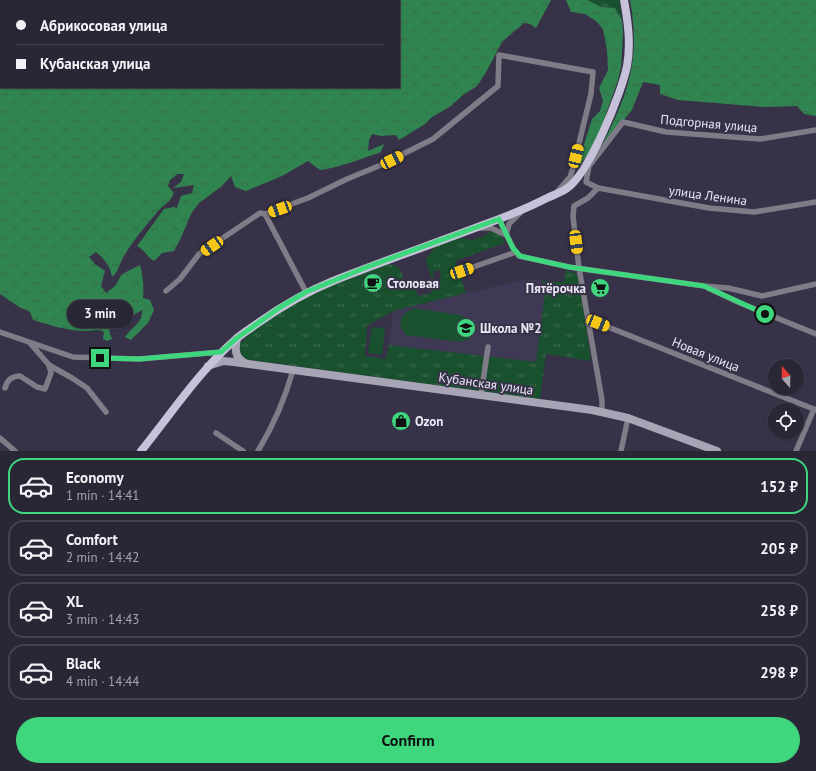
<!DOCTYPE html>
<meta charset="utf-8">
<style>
:root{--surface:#292636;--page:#312e3e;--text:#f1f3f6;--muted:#a5a5ad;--line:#454351;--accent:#3fd77d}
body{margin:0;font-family:"PT Sans",sans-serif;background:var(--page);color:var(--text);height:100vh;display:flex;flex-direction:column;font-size:15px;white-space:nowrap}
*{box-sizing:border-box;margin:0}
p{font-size:13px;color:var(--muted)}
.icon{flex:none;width:22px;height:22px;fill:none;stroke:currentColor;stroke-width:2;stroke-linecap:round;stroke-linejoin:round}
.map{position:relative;height:451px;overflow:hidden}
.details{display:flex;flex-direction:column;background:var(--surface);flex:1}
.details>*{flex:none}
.guide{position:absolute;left:0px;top:0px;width:400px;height:88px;box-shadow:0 1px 3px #0004,0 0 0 1px var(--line);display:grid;align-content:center;height:88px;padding:0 16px;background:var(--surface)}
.needle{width:26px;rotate:340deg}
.buttons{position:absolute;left:768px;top:359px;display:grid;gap:8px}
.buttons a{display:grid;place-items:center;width:36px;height:36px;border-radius:50%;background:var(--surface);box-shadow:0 1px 3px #0004,0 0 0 1px var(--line);font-size:20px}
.end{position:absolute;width:18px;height:18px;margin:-9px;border:5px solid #3fd77d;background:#111;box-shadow:0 0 0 2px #111}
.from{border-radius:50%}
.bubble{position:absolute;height:28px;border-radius:14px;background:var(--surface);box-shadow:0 1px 3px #0004,0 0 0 1px var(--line);font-size:13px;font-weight:600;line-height:28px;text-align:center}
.car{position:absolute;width:12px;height:24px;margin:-12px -6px;border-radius:5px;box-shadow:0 0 3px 1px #0007;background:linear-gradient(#f5c518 24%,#345 0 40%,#f5c518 0 76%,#345 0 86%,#f5c518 0)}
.guide b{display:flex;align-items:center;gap:14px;height:38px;font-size:15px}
.guide b+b{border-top:1px solid var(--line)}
.guide i{width:10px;height:10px;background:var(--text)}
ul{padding:7px 0 0;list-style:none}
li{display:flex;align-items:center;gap:12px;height:56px;margin:0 8px 6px;padding:0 8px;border:2px solid var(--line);border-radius:16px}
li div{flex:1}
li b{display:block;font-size:15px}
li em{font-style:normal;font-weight:600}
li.selected{border-color:var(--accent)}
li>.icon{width:36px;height:36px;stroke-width:1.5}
.primary-button{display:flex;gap:8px;margin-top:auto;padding:8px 16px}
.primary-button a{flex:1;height:46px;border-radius:24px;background:var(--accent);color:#111;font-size:16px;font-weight:600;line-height:46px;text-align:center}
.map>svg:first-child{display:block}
.built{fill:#403955}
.grass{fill:url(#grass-tufts)}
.forest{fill:url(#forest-crowns);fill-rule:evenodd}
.garden{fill:#19512e}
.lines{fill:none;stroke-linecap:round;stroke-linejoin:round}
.minor{stroke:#7f7c88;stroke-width:5.5}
.secondary{stroke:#a7a4b6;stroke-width:8}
.primary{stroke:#c7c2d9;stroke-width:8}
.route{stroke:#3fd77d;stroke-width:5}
.labels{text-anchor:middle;stroke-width:4;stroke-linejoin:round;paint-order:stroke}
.street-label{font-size:13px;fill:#ebe8f6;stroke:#373248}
.poi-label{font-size:13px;font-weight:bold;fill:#ebe8f6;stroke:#373248;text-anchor:start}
</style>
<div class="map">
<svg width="816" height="451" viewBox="0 0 816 451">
<defs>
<pattern id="grass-tufts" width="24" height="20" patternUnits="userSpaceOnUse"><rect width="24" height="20" fill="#19512e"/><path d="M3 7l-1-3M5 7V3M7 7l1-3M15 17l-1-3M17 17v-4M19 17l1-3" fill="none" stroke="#3b6a4d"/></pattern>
<pattern id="forest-crowns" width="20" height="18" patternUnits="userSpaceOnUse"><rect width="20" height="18" fill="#30844f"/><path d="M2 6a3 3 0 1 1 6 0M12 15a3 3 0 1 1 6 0" fill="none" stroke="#3a684d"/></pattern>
</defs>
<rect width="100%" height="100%" fill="#373248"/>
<polygon class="built" points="527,279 542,281 545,294 536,362 389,345 393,311"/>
<g class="grass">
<polygon points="587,0 619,0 622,20 615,8 601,7"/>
<path d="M492,231L502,236L505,243L455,261L466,293L393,311L367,326L365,356L386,359L389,345L536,362L545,294L542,281L564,282L566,270L575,273L579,278L591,361L546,354L540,399L243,359L237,345L246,338L251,331L283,308L323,289L387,264C395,264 403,269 403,278L397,281L401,290L414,285L418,296L432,293L431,283L441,281L440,270L433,271L434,278H431L426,260L436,245L458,237L471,240L475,239L485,236L488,233Z"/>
</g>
<g class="forest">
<path d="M0,0H551L536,28L530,24L524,23L502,42L485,74L477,86L463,95L451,106L432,117L425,124L399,140L396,135L381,136L372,134L369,140L368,151L384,144L381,152C361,159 341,167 320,170L308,161L282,176L246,191L235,187L231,176L222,186L199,203L191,214L180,240L174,251L162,253L154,261C147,257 145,250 137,246L164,209L174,207L177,208L181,196L192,193L194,185L173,188L181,182L184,174H178L170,180L168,186L174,193C169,204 165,203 158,211C146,226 132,241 123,258C119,265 118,272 112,277C110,265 105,260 96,252L89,257L95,264L105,271L101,286L106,293L115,286L122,274L140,265C143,276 144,286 143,298L150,300L154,310L148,323L131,340L125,337C132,327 143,323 142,310L135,314L125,328L117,326H112L109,331L112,339L107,341L103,339L104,332C98,328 93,331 86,331C68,331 50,325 33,320L30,312L19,307L0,294ZM1,1H399V87H1Z"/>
<polygon points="566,0 587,0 601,7 615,8 622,20 623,33 621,67 618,80 601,128 589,153 576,170 592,119 600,111 603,101 599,88 608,70 607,50 603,29 596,21 585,14 571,12"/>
<path d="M630,0H816V116L804,114L797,106L765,107L678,100L660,94V85L643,82L632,110L601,147C628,95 641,60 630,0Z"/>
</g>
<g class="garden">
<path d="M414,308L459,315C472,319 473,326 470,339L460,342L406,335C396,323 400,314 414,308Z"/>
<polygon points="372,327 385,328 382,355 368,353"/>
</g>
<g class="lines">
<g class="minor">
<polyline points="598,188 709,208 754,212 816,202"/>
<polyline points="265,214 306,292"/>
<polyline points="499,219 513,248 519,256 569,267 704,286 728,288 762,296 816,284"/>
<polyline points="479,228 491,228 506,235 509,224 520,213"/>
<polyline points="462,271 516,252"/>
<polyline points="708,288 740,303 816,334"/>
<polyline points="166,291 180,279 199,254 260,213 265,214 308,198 347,179 381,165 433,139 498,86 499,55 593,72 591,94 573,168 570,177 556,193"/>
<polyline points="588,322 598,323 816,410"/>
<polyline points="0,332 73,357 139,359 221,352"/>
<polyline points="30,343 49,365 72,378 87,388 106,412"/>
<path d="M5,388C7,380 12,376 20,376L37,387L45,389L51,373L49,365"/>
<polyline points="481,395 488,347"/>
<polyline points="602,412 602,400 579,268 573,216 574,206 588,198 598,188 586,182 589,166 623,122 666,132 760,139 816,130"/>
<polyline points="216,433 243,451"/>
<polyline points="0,438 15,451"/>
<path d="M258,451C273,426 285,399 293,370"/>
<polyline points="621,451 628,418"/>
<polyline points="796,451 814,409"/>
</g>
<g class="secondary">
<path d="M237,338C235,349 234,357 245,363"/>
<polyline points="208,366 223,361 234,362 592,410 628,418 717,451"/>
</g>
<path class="primary" d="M141,451C171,414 200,370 236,339C243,333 251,328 258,323C282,306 306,292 333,281C383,261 433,244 483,225C505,217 526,209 547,198C553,195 560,193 566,189C588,176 622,92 627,66C631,44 628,22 624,0"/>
</g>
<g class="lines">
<polyline class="route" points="100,358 139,359 221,352 237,338 279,308 306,292 367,267 499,219 513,248 520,256 569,267 704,286 765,314"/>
</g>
<defs>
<g id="cafe-disc" transform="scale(1)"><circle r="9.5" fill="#3fd77d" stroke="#373248"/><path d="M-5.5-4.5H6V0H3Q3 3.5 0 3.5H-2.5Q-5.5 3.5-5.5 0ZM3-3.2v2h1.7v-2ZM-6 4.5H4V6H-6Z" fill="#111"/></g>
<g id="supermarket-disc" transform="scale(1)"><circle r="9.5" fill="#3fd77d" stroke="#373248"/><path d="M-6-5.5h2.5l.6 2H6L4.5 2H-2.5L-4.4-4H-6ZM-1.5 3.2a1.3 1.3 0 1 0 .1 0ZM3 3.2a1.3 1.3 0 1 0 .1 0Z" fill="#111"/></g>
<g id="school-disc" transform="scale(1)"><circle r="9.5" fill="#3fd77d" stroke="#373248"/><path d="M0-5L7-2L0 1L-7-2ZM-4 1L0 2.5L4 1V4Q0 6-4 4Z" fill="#111"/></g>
<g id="shop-disc" transform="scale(1)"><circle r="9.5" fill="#3fd77d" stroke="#373248"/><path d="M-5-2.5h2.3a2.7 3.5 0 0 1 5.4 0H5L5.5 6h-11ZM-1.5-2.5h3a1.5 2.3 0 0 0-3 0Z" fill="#111"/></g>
</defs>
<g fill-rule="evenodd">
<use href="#cafe-disc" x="373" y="283"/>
<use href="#supermarket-disc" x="600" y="288"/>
<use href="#school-disc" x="466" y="328"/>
<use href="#shop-disc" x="401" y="421"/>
</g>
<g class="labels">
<g class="street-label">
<text transform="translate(709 123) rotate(5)" y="5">Подгорная улица</text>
<text transform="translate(708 195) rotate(8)" y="5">улица Ленина</text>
<text transform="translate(706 354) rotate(22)" y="5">Новая улица</text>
<text transform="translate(486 383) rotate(8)" y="5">Кубанская улица</text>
</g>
<g class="poi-label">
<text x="387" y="288">Столовая</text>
<text x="586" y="293" text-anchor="end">Пятёрочка</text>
<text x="480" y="333">Школа №2</text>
<text x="415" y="426">Ozon</text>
</g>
</g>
</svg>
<div class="buttons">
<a><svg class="needle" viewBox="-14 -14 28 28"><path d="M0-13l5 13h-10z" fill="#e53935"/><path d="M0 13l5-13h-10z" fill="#a5a5ad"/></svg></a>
<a><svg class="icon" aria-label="locate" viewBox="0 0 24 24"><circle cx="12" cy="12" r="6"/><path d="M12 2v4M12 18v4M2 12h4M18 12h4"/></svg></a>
</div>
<i class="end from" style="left:765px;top:314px"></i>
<i class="end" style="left:100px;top:358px"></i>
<div class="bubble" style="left:67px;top:300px;width:66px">3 min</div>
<i class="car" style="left:576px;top:156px;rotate:14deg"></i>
<i class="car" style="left:392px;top:160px;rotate:63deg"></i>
<i class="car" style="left:280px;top:209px;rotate:250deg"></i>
<i class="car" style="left:576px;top:242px;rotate:173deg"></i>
<i class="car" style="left:212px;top:246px;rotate:236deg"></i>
<i class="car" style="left:462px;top:271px;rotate:71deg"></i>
<i class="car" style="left:598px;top:323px;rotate:112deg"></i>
<div class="guide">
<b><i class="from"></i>Абрикосовая улица</b>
<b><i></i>Кубанская улица</b>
</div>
</div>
<section class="details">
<ul>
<li class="selected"><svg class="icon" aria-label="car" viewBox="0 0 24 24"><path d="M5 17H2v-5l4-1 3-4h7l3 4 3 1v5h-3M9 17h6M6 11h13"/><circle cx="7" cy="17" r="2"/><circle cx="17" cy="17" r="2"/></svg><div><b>Economy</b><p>1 min · 14:41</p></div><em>152 ₽</em></li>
<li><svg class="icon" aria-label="car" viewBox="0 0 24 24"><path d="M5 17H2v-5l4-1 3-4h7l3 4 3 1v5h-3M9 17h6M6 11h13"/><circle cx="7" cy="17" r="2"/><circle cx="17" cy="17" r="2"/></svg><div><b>Comfort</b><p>2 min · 14:42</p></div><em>205 ₽</em></li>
<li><svg class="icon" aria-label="car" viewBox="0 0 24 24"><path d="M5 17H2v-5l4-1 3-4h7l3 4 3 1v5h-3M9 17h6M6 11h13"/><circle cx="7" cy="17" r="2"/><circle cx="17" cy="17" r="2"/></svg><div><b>XL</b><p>3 min · 14:43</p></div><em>258 ₽</em></li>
<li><svg class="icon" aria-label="car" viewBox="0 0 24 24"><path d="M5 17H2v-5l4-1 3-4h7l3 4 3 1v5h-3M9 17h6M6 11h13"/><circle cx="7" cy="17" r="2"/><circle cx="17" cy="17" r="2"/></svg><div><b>Black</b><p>4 min · 14:44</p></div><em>298 ₽</em></li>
</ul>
<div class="primary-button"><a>Confirm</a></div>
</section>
